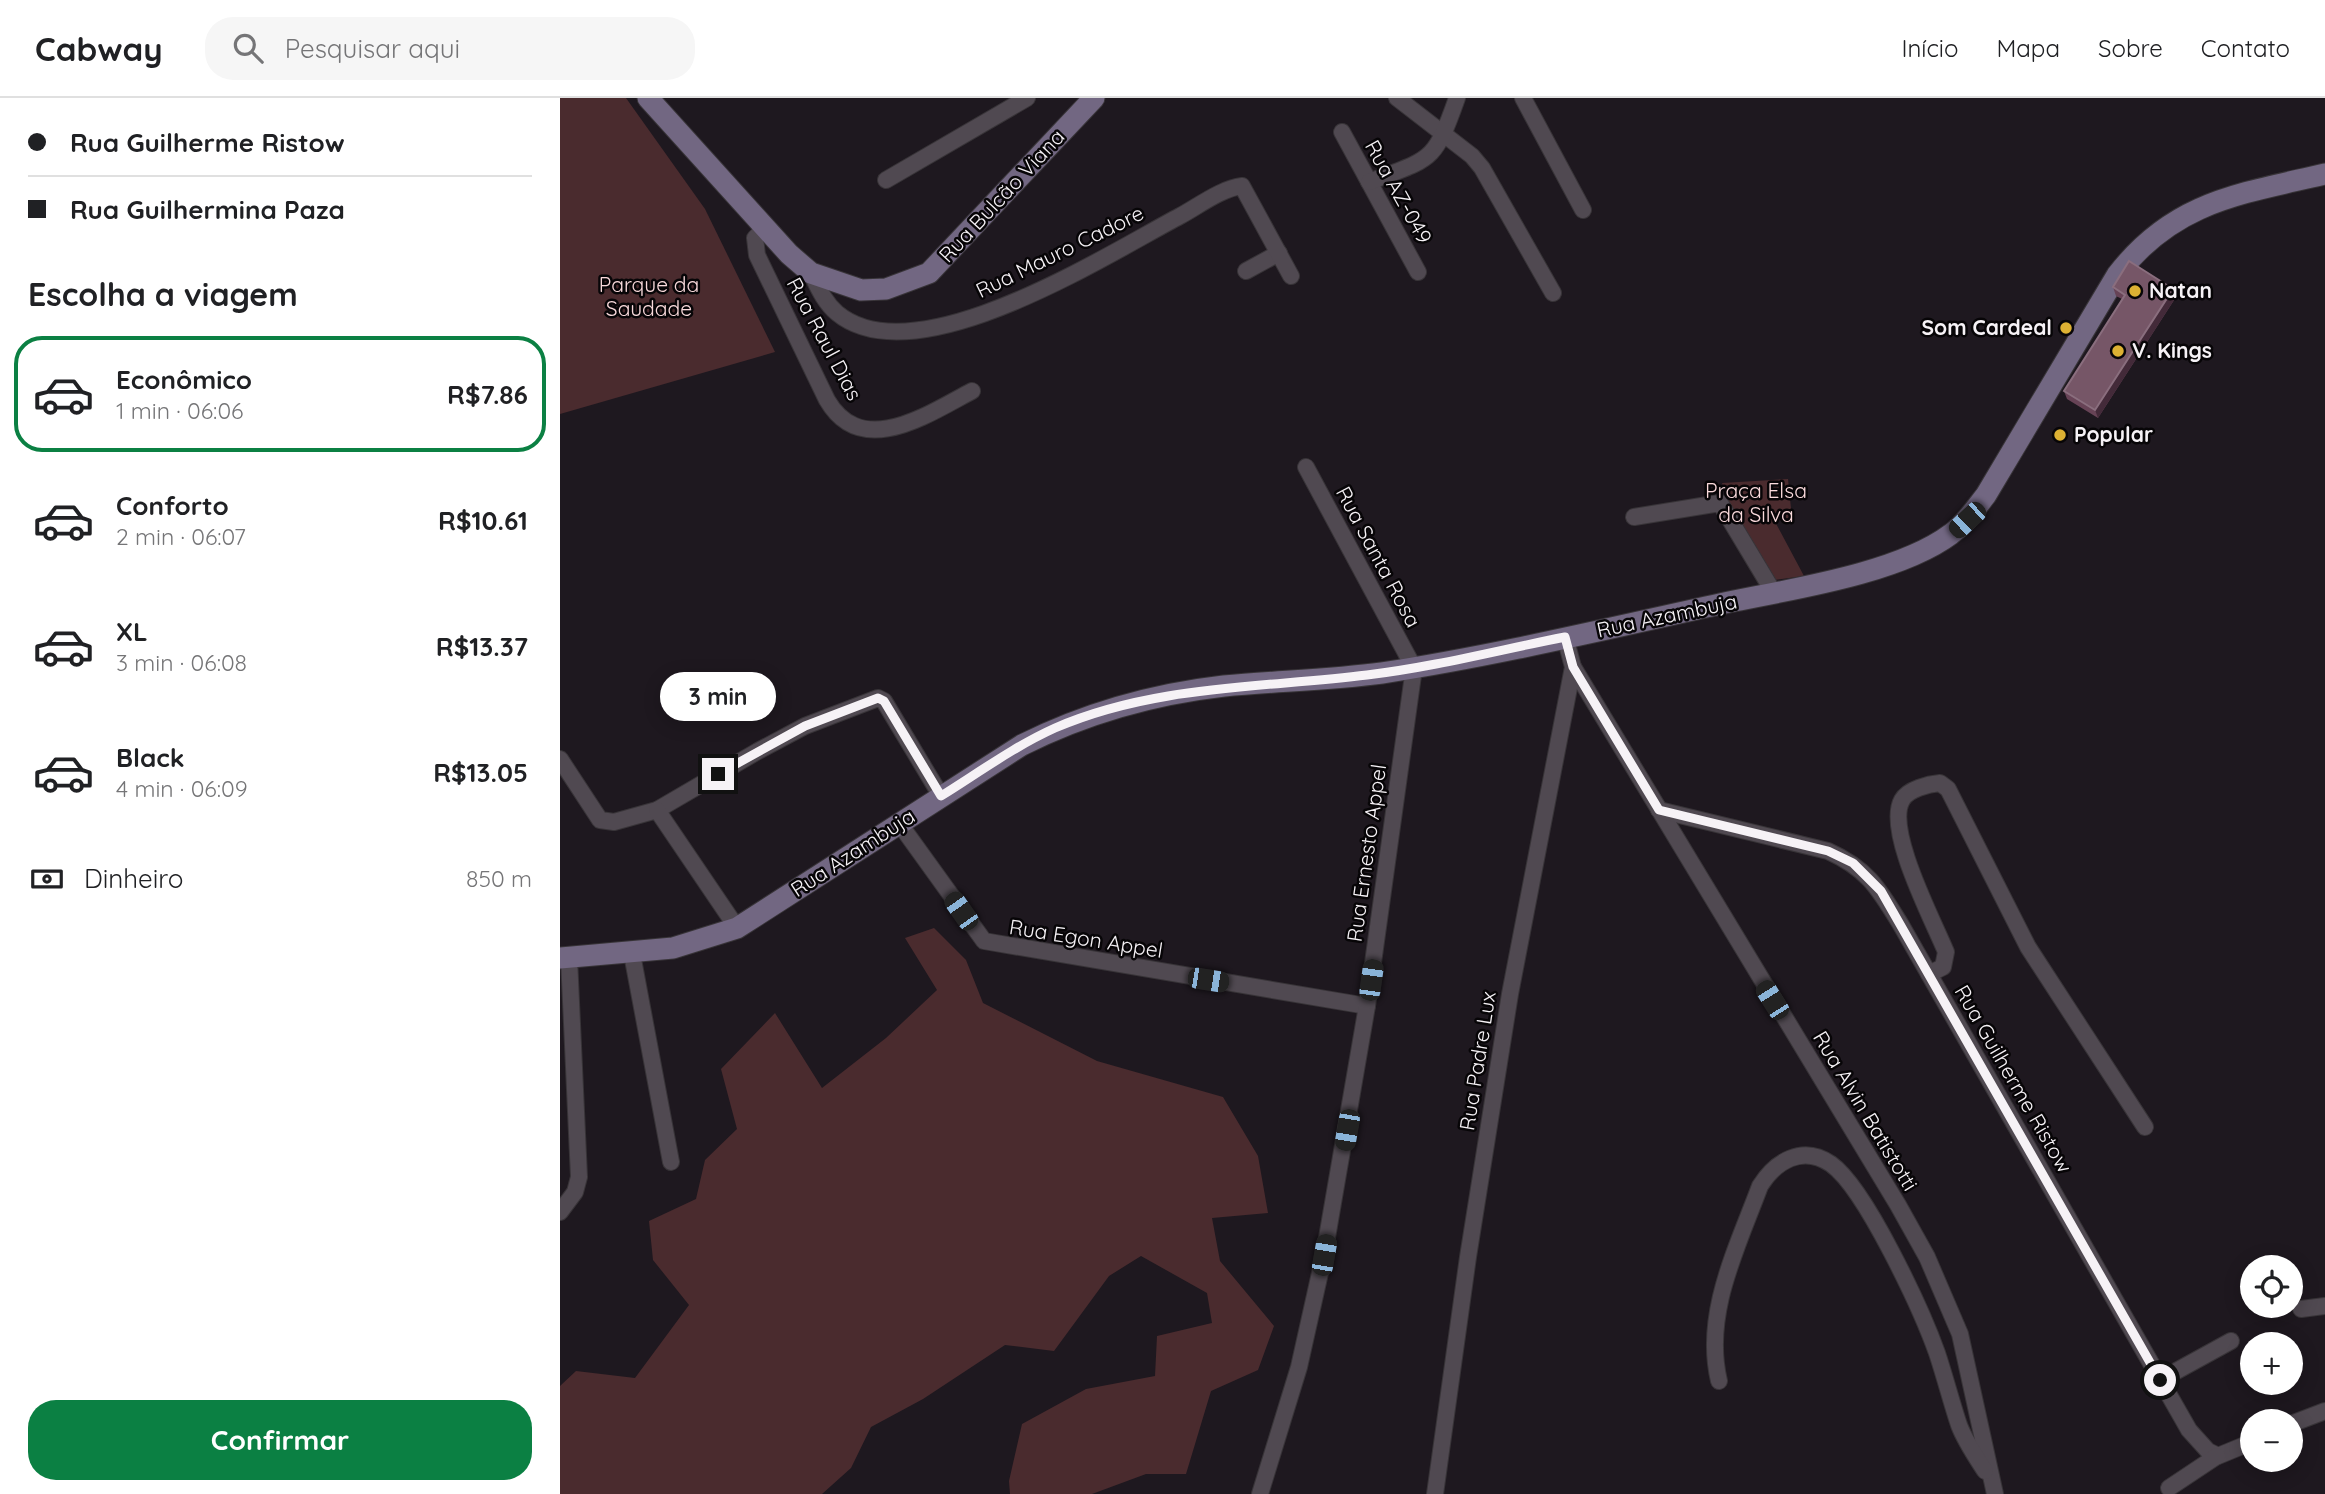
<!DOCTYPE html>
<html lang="pt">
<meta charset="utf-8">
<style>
:root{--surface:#fff;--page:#f6f6f6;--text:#202124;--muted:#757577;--line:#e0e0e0;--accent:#0b8043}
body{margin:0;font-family:Quicksand,sans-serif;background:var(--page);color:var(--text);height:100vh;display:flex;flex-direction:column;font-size:26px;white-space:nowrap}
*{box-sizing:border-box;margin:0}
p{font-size:23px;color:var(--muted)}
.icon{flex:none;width:38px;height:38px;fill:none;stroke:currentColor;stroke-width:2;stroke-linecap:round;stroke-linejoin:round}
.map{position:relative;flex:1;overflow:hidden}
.sheet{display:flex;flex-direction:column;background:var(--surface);width:560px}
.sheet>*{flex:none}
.banner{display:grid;align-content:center;height:154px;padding:0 28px;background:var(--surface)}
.tools{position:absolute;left:1680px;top:1157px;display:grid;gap:14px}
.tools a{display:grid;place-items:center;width:63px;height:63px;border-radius:50%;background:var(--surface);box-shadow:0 4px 18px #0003;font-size:35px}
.end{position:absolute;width:32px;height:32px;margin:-16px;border:9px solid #f6f2f6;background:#111;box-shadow:0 0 0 4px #111}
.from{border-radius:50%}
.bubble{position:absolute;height:49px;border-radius:24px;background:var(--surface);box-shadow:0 4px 18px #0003;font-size:23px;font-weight:700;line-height:49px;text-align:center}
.car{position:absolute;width:21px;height:42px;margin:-21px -10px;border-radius:9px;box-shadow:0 0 5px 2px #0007;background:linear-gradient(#222 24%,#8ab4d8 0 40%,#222 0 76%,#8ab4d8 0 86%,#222 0)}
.banner b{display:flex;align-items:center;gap:24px;height:66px;font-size:26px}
.banner b+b{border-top:2px solid var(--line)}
.banner i{width:18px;height:18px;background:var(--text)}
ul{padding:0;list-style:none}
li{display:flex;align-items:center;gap:21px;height:116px;margin:0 14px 10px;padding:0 14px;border:4px solid transparent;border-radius:28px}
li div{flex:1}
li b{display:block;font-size:26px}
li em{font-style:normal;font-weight:700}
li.active{border-color:var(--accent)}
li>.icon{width:63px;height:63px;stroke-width:1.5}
h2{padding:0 28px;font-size:32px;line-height:84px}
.pay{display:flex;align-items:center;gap:18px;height:77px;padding:0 28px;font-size:26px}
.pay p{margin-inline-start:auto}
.action{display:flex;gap:14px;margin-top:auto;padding:14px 28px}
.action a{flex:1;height:80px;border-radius:28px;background:var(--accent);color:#fff;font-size:28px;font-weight:700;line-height:80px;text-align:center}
header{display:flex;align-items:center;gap:42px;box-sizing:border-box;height:98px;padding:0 35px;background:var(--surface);border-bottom:2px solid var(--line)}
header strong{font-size:33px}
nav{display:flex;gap:38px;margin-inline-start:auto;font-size:24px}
.search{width:490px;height:63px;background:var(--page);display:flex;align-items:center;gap:18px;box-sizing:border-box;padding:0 24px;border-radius:28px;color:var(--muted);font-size:26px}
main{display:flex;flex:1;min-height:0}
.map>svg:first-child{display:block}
.green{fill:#4a2b2e}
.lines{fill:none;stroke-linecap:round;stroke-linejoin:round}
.street-casing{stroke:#383438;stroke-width:18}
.secondary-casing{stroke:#383438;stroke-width:23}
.street{stroke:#504951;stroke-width:16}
.secondary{stroke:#726782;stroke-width:21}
.wall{fill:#674356}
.shaded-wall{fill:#432a39}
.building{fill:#765667;stroke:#8a6e7e;stroke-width:2}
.route{stroke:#f6f2f6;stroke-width:9}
.poi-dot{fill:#ddb133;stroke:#070507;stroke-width:2.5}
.labels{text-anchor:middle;stroke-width:5;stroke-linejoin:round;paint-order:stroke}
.street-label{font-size:21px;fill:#f6f2f6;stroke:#070507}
.park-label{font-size:21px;fill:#fadadc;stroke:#070507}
.poi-label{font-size:21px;font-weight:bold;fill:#f6f2f6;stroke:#070507;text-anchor:start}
</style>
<header>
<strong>Cabway</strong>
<div class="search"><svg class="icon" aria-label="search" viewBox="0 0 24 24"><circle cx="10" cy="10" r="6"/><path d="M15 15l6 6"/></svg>Pesquisar aqui</div>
<nav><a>Início</a><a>Mapa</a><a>Sobre</a><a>Contato</a></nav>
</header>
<main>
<section class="sheet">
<div class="banner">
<b><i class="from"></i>Rua Guilherme Ristow</b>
<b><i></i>Rua Guilhermina Paza</b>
</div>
<h2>Escolha a viagem</h2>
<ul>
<li class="active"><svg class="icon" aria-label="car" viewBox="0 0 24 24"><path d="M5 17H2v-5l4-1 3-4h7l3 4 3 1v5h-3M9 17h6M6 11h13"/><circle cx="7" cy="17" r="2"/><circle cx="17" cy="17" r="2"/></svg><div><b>Econômico</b><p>1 min · 06:06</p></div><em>R$7.86</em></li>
<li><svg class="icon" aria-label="car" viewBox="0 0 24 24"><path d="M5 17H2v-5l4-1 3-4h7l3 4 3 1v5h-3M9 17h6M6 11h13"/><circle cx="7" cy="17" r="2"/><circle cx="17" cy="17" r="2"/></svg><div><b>Conforto</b><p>2 min · 06:07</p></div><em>R$10.61</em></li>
<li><svg class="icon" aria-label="car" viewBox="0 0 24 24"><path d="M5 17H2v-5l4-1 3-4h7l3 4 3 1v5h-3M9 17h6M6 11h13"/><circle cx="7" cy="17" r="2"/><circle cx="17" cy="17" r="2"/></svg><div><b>XL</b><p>3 min · 06:08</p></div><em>R$13.37</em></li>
<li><svg class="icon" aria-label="car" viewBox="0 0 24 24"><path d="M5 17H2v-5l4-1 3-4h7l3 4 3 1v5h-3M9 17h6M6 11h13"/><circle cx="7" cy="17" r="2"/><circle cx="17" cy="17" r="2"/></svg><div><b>Black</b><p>4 min · 06:09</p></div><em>R$13.05</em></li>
</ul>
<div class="pay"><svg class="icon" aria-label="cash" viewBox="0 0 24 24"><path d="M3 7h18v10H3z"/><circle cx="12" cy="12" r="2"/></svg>Dinheiro<p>850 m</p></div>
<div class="action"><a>Confirmar</a></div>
</section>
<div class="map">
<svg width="1765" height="1396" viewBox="0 0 1765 1396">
<rect width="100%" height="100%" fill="#1e181f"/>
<g class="green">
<polygon points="0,0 66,0 145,111 215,254 0,316"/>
<polygon points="1228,381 1232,420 1213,420 1244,478 1214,482 1171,411 1162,385"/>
<polygon points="374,830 406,862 423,905 537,963 663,999 698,1058 708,1115 652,1120 660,1163 714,1228 698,1272 651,1293 626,1376 586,1376 532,1396 450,1396 449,1383 462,1326 526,1291 595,1278 597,1238 652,1225 647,1195 581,1158 549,1178 494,1253 445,1247 363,1301 311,1329 291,1370 262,1396 0,1396 0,1288 16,1273 75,1280 129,1207 93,1162 89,1123 136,1101 145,1062 177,1031 161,971 215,915 262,990 326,940 377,892 345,840"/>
</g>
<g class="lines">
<g class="street-casing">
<g id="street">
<polyline points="837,0 912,58 922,70 993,195"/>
<polyline points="963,0 1023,112"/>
<polyline points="782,34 858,174"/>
<polyline points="326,82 467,0"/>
<path d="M809,84C872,60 874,65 897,0"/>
<path d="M205,130L195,140L197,157L267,302C302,362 368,316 412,293"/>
<polyline points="686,173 719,155"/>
<path d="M251,175C258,189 264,204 277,215C355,280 546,157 620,118C637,109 662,90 682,88L731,178"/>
<polyline points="1074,419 1160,405 1214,495"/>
<polyline points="1013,569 1338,1107 1367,1159 1400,1236 1435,1396"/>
<polyline points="0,661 40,722 54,724 97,712 198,653 245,628 318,600 324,603 381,698"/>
<polyline points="97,712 177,830"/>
<path d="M1099,712L1268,753C1308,771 1319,791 1341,827L1629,1332L1648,1353L1658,1358L1692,1344"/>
<polyline points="339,725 424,843 807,908"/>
<polyline points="72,856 111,1064"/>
<path d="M1369,876L1383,869L1386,854C1373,822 1325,732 1342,702C1348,691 1369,686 1380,685L1388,691L1468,849L1585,1029"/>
<polyline points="0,1114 15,1094 19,1079 9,860"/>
<polyline points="1741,1211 1765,1208"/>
<polyline points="1600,1282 1671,1243"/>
<path d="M1159,1283C1143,1216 1177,1150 1200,1088C1215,1064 1242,1046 1271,1066C1306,1091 1362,1213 1377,1255C1385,1279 1391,1303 1399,1327C1405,1343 1416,1359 1425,1373"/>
<polyline points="1731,1326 1765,1313"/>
<polyline points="1609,1390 1657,1358"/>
<polyline points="700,1396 739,1269 764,1157 807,908 854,570 746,369"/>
<polyline points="875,1396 908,1159 950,896 1013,569 1005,539"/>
</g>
</g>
<g class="secondary-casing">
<g id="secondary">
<polyline points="88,0 229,156 251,175 301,192 326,191 369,175 534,0"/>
<path d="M0,860L113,850L177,830L462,647C524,616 594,596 664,588C717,583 770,582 822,575C939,557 1054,529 1169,504C1233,491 1339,475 1391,436C1405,426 1415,411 1426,397L1557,177C1614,103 1680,96 1765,76"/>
</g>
</g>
<use href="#street" class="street"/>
<use href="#secondary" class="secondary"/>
</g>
<polygon class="wall" points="1553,189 1613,191 1616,199 1538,320 1507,301 1504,293 1562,201 1556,198"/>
<polygon class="shaded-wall" points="1613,191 1616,199 1538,320 1535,312"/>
<polygon class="building" points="1569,163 1613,191 1535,312 1504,293 1565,197 1553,189"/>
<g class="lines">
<path class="route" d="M158,676L245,628L318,600L324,603L381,698C418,675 455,648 495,630C594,587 702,590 807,577C874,569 939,552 1005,539L1013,569L1099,712L1268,753L1293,765L1321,793L1600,1282"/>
</g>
<g class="poi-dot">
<circle cx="1575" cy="193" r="7"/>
<circle cx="1506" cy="230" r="7"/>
<circle cx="1558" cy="253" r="7"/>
<circle cx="1500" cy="337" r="7"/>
</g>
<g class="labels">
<g class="street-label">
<text transform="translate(838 94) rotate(61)" y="7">Rua AZ-049</text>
<text transform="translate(442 98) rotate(-47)" y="7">Rua Bulcão Viana</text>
<text transform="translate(500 154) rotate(-26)" y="7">Rua Mauro Cadore</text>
<text transform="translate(264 241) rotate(62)" y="7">Rua Raul Dias</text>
<text transform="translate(818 459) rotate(62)" y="7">Rua Santa Rosa</text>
<text transform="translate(1107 518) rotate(-12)" y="7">Rua Azambuja</text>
<text transform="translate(293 755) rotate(-33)" y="7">Rua Azambuja</text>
<text transform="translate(807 755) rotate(-82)" y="7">Rua Ernesto Appel</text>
<text transform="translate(526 841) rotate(9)" y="7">Rua Egon Appel</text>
<text transform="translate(918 963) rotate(-81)" y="7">Rua Padre Lux</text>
<text transform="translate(1453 981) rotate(60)" y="7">Rua Guilherme Ristow</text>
<text transform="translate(1305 1013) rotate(59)" y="7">Rua Alvin Batistotti</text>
</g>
<g class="park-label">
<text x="89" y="194">Parque da<tspan x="89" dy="24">Saudade</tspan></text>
<text x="1196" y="400">Praça Elsa<tspan x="1196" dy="24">da Silva</tspan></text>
</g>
<g class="poi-label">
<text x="1589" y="200">Natan</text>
<text x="1492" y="237" text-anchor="end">Som Cardeal</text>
<text x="1572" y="260">V. Kings</text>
<text x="1514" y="344">Popular</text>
</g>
</g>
</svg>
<div class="tools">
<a><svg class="icon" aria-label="locate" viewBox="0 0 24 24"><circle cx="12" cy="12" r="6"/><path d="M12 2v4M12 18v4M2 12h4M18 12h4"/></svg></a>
<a>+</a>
<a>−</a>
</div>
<i class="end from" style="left:1600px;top:1282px"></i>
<i class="end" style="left:158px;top:676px"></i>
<div class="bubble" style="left:100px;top:574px;width:116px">3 min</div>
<i class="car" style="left:1407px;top:422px;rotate:227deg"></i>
<i class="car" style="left:401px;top:813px;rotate:325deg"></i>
<i class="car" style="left:648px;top:882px;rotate:99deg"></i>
<i class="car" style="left:811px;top:882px;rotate:8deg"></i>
<i class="car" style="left:1212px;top:902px;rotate:328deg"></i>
<i class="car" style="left:787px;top:1032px;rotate:190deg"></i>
<i class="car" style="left:764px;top:1157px;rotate:10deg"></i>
</div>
</main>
